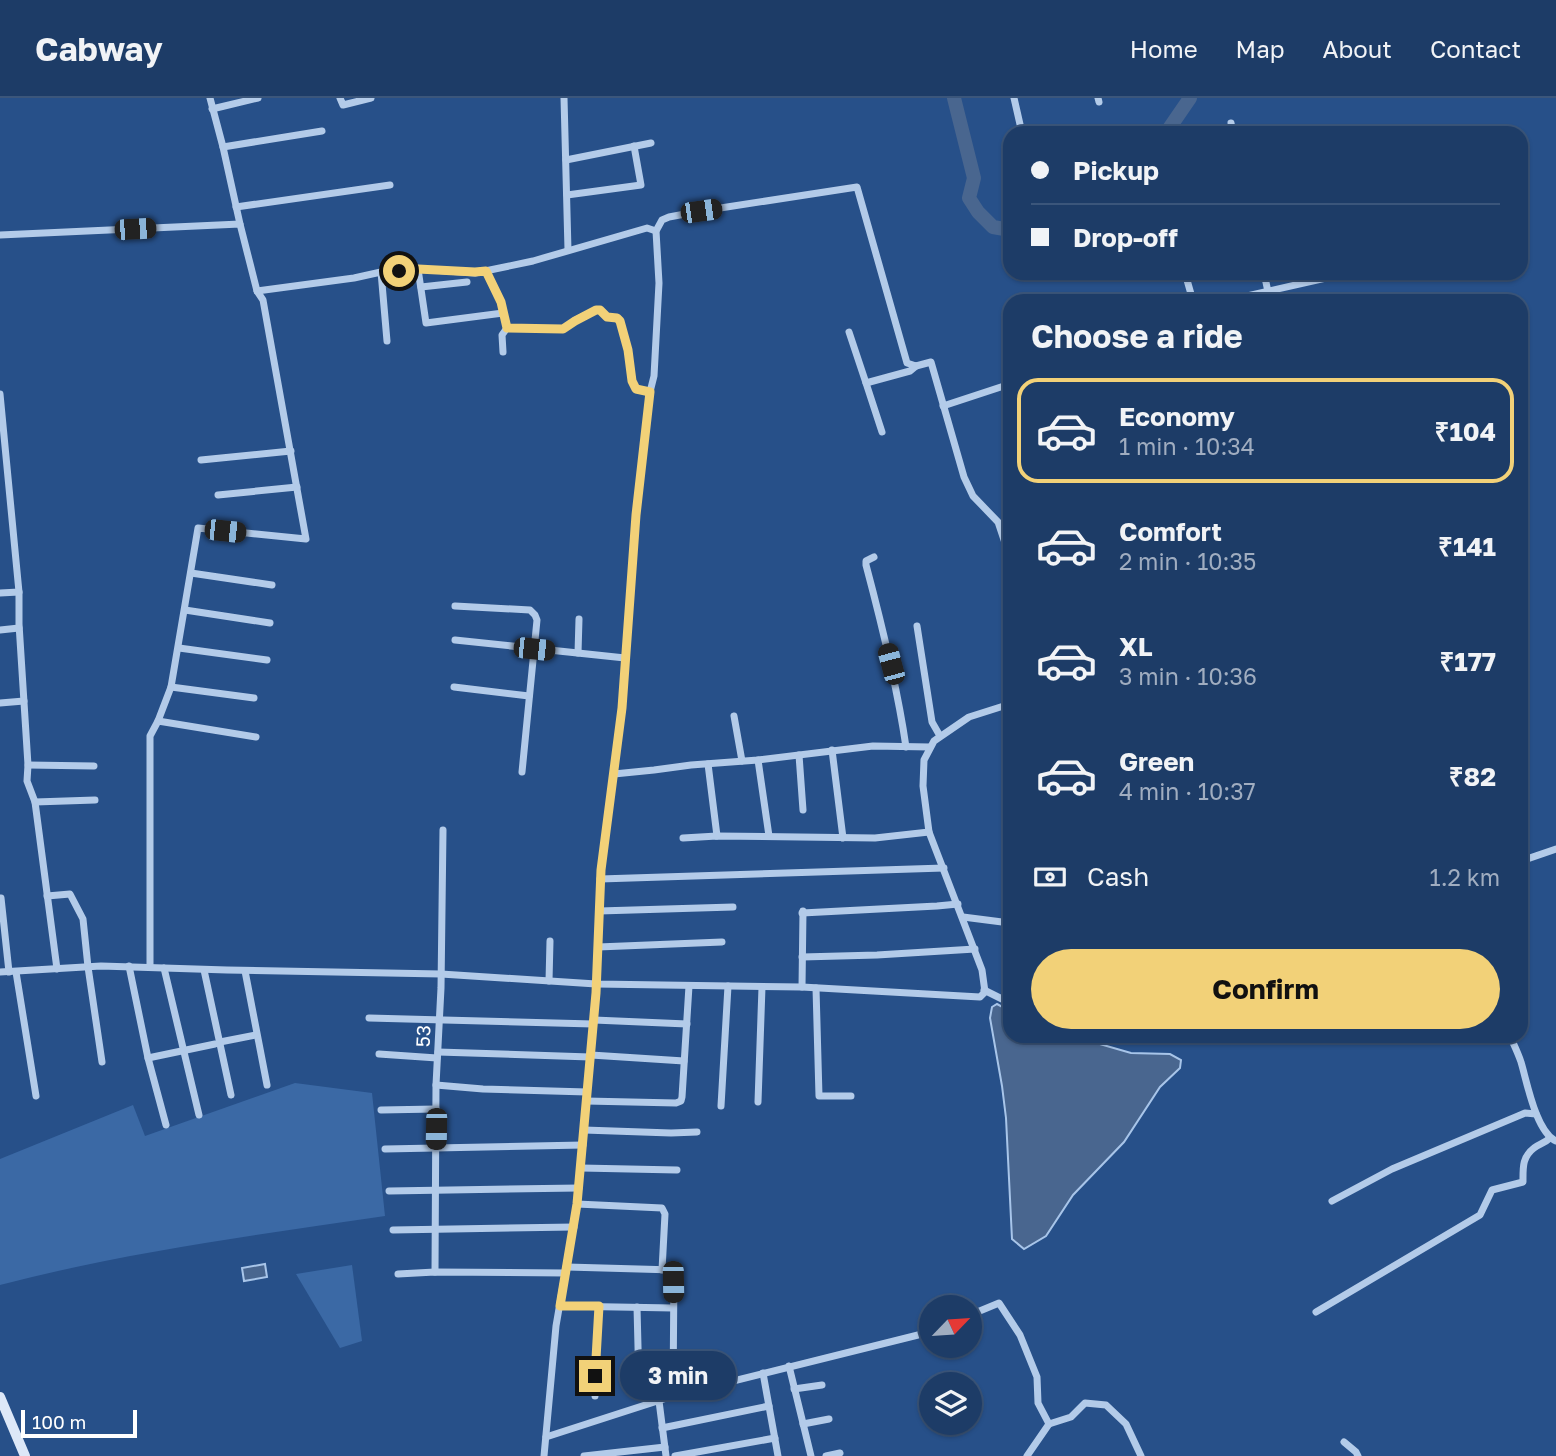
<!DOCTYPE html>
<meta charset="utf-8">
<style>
:root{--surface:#1d3c67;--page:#25436d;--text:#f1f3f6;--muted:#a0adc0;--line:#3b567b;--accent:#f2d178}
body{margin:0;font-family:"Golos Text",sans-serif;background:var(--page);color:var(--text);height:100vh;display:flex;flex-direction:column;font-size:26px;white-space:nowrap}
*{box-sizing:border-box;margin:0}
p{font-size:23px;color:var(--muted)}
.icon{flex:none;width:38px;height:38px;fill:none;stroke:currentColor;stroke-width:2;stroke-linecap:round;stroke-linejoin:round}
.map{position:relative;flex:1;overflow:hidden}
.drawer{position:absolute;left:1003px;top:196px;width:525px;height:749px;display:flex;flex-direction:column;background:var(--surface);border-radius:21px;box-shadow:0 2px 5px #0004,0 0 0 2px var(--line)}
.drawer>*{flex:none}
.top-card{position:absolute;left:1003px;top:28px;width:525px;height:154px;border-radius:21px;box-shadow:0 2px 5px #0004,0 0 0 2px var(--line);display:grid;align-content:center;height:154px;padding:0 28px;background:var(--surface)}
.needle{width:46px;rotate:65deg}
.fabs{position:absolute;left:919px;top:1197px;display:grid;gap:14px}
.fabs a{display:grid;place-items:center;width:63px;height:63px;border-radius:50%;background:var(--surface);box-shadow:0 2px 5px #0004,0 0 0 2px var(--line);font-size:35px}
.scale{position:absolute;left:21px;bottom:18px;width:116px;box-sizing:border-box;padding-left:7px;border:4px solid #fff;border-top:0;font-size:19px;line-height:24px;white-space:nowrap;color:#fff;-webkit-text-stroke:5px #275089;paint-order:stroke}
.end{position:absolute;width:32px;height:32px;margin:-16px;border:9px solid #f2d178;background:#111;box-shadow:0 0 0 4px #111}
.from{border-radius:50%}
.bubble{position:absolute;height:49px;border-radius:24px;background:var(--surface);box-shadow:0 2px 5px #0004,0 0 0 2px var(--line);font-size:23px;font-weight:700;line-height:49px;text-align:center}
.car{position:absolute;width:21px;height:42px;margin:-21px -10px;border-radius:9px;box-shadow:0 0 5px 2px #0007;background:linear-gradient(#222 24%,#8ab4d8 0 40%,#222 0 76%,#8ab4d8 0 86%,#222 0)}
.top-card b{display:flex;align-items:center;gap:24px;height:66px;font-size:26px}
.top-card b+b{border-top:2px solid var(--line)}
.top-card i{width:18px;height:18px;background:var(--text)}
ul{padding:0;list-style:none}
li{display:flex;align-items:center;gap:21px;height:105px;margin:0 14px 10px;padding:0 14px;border:4px solid transparent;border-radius:21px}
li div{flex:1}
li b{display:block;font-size:26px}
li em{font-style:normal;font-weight:700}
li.current{border-color:var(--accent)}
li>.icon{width:63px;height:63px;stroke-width:1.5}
h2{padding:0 28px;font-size:32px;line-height:84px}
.pay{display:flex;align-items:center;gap:18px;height:77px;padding:0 28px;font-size:26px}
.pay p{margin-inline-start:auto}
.primary-button{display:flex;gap:14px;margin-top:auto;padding:14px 28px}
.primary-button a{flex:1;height:80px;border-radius:42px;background:var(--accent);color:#111;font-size:28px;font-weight:700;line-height:80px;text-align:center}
header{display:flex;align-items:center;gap:42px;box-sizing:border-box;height:98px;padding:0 35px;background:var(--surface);border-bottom:2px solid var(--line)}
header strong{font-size:33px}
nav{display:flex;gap:38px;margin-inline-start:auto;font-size:24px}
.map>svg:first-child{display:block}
.green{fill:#3b69a5}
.water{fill:#49668f;stroke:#a8c5e9;stroke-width:2}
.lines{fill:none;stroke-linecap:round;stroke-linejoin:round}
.river{stroke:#49668f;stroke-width:14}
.street{stroke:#b3cbe9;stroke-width:7}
.secondary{stroke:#dde8f8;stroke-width:10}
.route{stroke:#f2d178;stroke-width:9}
.labels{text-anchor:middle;stroke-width:5;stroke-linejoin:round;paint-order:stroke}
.street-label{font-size:19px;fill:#fff;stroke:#275089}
</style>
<header>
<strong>Cabway</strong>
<nav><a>Home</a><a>Map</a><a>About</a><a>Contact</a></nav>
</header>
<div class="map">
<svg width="1556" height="1358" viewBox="0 0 1556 1358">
<rect width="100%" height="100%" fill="#275089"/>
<g class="green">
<path d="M295,985L372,995L385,1118C257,1137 126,1154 0,1187V1061L133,1007L145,1038Z"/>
<polygon points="352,1167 362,1243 340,1250 296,1176"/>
</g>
<g class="water">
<polygon points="997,906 1010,913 1010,938 1072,938 1131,955 1170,956 1181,962 1180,970 1160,989 1124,1044 1073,1097 1046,1138 1024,1151 1012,1141 1006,1020 1002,988 990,920 992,909"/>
<polygon points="265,1166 267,1179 244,1183 242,1170"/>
</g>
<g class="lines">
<g class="river">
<polyline points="954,0 974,80 969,100 978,114 993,129 1010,132"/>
<polyline points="1166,35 1190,0"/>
</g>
<g class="street">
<polyline points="210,0 223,49 240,126"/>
<polyline points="340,0 343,7 371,0"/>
<polyline points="564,0 568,152"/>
<polyline points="1014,0 1022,35"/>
<polyline points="1098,0 1099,4"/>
<polyline points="212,11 258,0"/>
<polyline points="1231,25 1233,35"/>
<polyline points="1298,35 1321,30"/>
<polyline points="223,49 322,33"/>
<polyline points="566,62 651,45"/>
<polyline points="567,97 641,87 634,48"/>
<polyline points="236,109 390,87"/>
<polyline points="0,137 240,126 257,193 263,202 306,441 198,430 171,589 158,623 150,638 150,869"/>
<polyline points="418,171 426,225 503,215"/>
<polyline points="486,173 501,204 507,230 563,231 574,223 596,212 600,212 607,219 617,220 620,223 628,252 632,283 636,291 650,294"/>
<polyline points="381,174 387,243"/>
<polyline points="1185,175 1193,203"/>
<polyline points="1264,175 1270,203"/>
<polyline points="421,189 467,184"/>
<polyline points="257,193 354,180 381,174 418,171 475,175 490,172 533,163 647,130 656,133"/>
<polyline points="1225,203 1348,175"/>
<polyline points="849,234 866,285 910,273 916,268"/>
<polyline points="503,254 502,237 507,230"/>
<polyline points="866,285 882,334"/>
<polyline points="0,296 19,494 0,495"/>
<polyline points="943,308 1010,286"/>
<polyline points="201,362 291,353"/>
<polyline points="218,397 297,389"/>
<path d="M874,459L866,463V467C882,527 897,587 906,649"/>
<polyline points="191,475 272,487"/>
<polyline points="19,494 19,526 28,667 27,683 35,704 57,871"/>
<polyline points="455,508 530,512 535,517 537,522 522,674"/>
<polyline points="185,512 270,525"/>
<polyline points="917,528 932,624 940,638"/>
<polyline points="0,532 19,530"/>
<polyline points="455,542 625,560"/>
<polyline points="179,550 267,562"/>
<polyline points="578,555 579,521"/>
<polyline points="171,589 254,600"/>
<polyline points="454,589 529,598"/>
<polyline points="0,605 24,603"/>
<polyline points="734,618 742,663"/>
<polyline points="158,623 256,639"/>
<polyline points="832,652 843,740"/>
<polyline points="799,657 803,712"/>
<polyline points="758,662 769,738"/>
<polyline points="708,666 717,738"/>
<polyline points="28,667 94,668"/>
<polyline points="614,676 654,672 691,667 758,662 873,648 930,649"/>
<polyline points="35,704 95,702"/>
<polyline points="683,740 717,738 875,740 929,734"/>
<polyline points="1521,763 1556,751"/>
<polyline points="600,781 944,770"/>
<polyline points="47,798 70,796 83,821 88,869 102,964"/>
<polyline points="1,800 9,874"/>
<polyline points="599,813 733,809"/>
<polyline points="802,815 937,808 958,806"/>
<polyline points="963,819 1010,825"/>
<polyline points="598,849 722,844"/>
<polyline points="802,859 877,857 975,851"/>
<polyline points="129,868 148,960 166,1027"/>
<polyline points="164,870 199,1017"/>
<polyline points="204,872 231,997"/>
<polyline points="245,873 267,987"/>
<polyline points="0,874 101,868 227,872 441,876 596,886 802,889 980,899 985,894 982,872 929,734 923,688 924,662 934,643 969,619 1010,606"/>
<polyline points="16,874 36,998"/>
<polyline points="549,883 550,843"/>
<polyline points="802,889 803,813"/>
<polyline points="816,890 819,998 851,998"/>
<polyline points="984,892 1010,905"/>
<polyline points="369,920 593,926"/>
<polyline points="594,922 687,926"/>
<polyline points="1107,938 1122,942 1223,940"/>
<path d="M1510,938C1514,947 1518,955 1521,964C1527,984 1536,1034 1556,1043"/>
<polyline points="220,944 256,937"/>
<polyline points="438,954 590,959"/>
<polyline points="379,956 437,960"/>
<polyline points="591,957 684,963"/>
<polyline points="148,960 215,946"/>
<polyline points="436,987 483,991 587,994"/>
<polyline points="586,1003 676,1005 681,1003 682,999 689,888"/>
<polyline points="758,1004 762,889"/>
<polyline points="721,1008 728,888"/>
<polyline points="381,1012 436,1011"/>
<polyline points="584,1032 671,1035 697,1034"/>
<polyline points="385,1051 583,1047"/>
<polyline points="581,1070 677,1072"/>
<polyline points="389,1093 579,1090"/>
<polyline points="1332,1103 1392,1071 1518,1018 1525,1015 1536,1016"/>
<polyline points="577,1106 662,1110 665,1116 662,1172"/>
<polyline points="393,1132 574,1129"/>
<polyline points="567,1169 674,1172 673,1298"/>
<polyline points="435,1174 436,987 441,890 443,732"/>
<polyline points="398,1176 435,1174 566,1175"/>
<polyline points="560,1208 673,1210"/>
<polyline points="637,1209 639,1288"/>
<path d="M1316,1214L1480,1117L1492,1092L1523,1084C1523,1070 1522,1059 1534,1050C1539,1046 1545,1045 1550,1040"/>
<polyline points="970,1217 999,1205 1020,1237 1037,1279 1038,1305 1049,1326 1071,1319 1085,1305 1106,1307 1126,1326 1141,1358"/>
<polyline points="789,1268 811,1358"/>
<polyline points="763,1275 778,1358"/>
<polyline points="794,1291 822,1287"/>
<polyline points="595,1298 595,1278 599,1208"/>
<polyline points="659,1303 666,1358"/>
<polyline points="803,1326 829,1321"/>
<polyline points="662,1330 769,1308"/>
<polyline points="546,1339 673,1298 918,1237 931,1232"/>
<polyline points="1344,1344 1356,1354 1358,1358"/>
<polyline points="544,1358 556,1228 577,1106 596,895 601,772 622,610 636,417 650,294 654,278 659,185 656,133 662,122 669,119 701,113 857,89 907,265 916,268 931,264 964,379 973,398 998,424 1010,460"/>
<polyline points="584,1358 665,1349"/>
<polyline points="675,1358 775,1340"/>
<polyline points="826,1358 840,1355"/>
<polyline points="1027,1358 1049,1326"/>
</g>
<polyline class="secondary" points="0,1299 25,1358"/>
</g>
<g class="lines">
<polyline class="route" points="399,173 418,171 475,174 486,173 501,204 507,230 563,231 575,223 596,212 600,212 607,219 617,220 620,223 628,252 632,283 636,291 650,294 636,417 622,610 601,772 596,895 577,1106 560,1208 599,1208 595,1278"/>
</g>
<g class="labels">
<g class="street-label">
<text transform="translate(423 938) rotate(-87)" y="7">53</text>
</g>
</g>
</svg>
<div class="fabs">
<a><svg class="needle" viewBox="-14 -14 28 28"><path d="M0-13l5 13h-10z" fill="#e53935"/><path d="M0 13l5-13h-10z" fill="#a0adc0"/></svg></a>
<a><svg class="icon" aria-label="layers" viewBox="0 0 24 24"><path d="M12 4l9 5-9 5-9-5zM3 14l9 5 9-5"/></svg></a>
</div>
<div class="scale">100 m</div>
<i class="end from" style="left:399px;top:173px"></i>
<i class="end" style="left:595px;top:1278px"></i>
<div class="bubble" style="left:620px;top:1253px;width:116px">3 min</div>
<i class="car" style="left:701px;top:113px;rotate:82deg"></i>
<i class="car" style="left:135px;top:131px;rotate:87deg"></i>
<i class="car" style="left:225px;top:433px;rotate:96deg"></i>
<i class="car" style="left:534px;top:551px;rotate:96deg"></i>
<i class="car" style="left:891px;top:566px;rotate:345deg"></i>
<i class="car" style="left:436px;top:1031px;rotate:181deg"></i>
<i class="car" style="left:673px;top:1184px;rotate:179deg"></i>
<div class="top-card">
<b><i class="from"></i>Pickup</b>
<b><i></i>Drop-off</b>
</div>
<section class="drawer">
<h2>Choose a ride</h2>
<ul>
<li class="current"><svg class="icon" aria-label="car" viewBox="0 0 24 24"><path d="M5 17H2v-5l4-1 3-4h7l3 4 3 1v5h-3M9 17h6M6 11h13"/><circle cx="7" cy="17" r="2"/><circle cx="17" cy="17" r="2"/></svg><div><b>Economy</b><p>1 min · 10:34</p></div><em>₹104</em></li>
<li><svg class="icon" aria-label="car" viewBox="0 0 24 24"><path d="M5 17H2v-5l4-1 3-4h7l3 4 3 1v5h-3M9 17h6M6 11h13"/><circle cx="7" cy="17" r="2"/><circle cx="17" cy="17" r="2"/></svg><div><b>Comfort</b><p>2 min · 10:35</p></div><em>₹141</em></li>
<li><svg class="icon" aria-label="car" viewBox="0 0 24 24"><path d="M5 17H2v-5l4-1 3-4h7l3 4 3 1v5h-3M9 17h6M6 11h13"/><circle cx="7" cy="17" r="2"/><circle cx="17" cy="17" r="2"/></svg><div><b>XL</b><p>3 min · 10:36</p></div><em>₹177</em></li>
<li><svg class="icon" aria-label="car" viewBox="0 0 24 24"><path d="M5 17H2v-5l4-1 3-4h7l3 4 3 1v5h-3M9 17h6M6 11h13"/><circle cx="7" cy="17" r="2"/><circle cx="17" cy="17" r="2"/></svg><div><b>Green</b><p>4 min · 10:37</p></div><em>₹82</em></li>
</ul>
<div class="pay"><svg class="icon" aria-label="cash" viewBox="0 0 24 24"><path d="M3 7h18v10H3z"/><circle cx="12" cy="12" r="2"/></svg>Cash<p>1.2 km</p></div>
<div class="primary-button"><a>Confirm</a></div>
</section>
</div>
